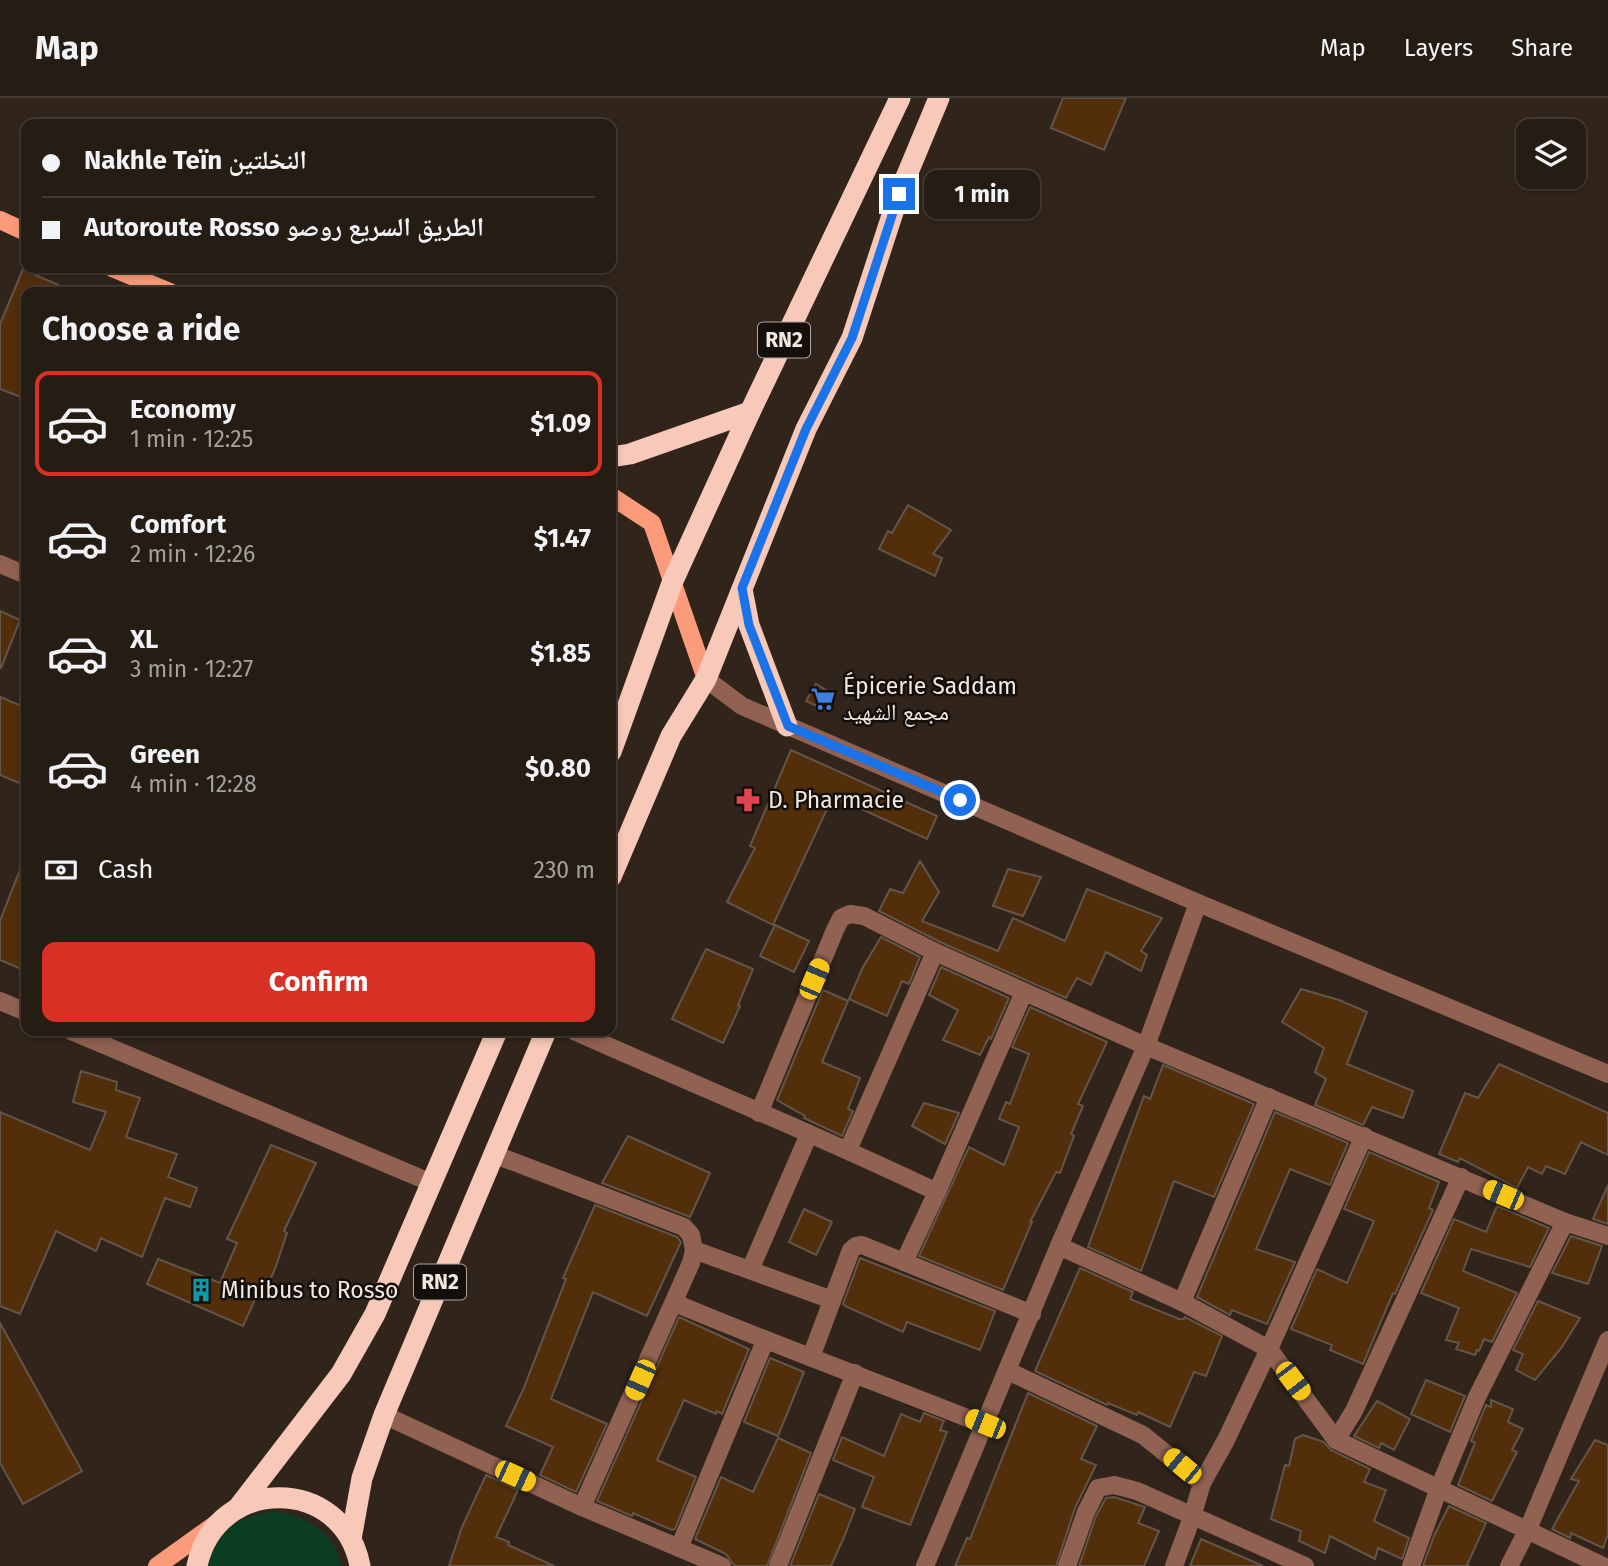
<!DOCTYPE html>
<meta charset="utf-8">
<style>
:root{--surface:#251c14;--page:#312922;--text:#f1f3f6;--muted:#a3a1a0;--line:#423a34;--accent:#d93025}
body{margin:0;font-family:"Fira Sans","Noto Naskh Arabic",sans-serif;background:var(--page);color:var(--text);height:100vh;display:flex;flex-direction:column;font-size:26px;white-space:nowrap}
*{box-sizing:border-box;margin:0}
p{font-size:23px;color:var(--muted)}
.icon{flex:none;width:38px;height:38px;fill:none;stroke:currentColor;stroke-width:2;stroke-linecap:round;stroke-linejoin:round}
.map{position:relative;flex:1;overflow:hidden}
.details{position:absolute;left:21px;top:189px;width:595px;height:749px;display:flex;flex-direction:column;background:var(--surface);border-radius:14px;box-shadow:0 4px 10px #0003,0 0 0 2px var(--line)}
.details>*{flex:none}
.banner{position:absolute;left:21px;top:21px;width:595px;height:154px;border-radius:14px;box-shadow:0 4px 10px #0003,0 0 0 2px var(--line);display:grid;align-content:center;height:154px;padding:0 21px;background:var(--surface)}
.controls{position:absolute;left:1516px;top:21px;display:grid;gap:14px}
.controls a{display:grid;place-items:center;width:70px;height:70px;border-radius:14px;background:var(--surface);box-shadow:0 4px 10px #0003,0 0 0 2px var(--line);font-size:35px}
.end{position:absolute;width:32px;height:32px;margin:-16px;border:9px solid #1a73e8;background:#fff;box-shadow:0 0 0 4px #fff}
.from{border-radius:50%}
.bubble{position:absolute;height:49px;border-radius:14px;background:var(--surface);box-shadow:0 4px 10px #0003,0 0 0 2px var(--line);font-size:23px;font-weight:700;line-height:49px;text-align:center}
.car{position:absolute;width:21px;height:42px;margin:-21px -10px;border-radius:9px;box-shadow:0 0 5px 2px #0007;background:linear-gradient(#f5c518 24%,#345 0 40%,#f5c518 0 76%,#345 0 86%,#f5c518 0)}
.banner b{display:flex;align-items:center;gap:24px;height:66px;font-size:26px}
.banner b+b{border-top:2px solid var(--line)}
.banner i{width:18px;height:18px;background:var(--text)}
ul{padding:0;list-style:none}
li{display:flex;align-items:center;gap:21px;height:105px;margin:0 14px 10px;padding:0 7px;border:4px solid transparent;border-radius:14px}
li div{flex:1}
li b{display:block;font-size:26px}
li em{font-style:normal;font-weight:700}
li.current{border-color:var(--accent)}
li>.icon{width:63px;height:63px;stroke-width:1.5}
h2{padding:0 21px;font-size:32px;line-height:84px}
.pay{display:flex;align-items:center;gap:18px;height:77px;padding:0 21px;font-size:26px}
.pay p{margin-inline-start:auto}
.primary-button{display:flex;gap:14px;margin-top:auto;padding:14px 21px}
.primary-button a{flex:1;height:80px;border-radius:14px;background:var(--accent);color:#fff;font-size:28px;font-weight:700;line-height:80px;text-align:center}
header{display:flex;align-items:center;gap:42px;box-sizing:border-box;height:98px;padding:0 35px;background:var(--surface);border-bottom:2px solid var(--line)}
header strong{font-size:33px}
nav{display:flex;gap:38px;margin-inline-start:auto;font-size:24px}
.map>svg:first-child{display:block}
.green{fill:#0c3d22}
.building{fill:#522e0b;stroke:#63554a;stroke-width:2}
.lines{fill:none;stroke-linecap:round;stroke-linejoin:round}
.minor{stroke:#916252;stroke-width:18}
.major{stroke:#fc9b79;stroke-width:18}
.highway{stroke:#f8c8b8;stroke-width:21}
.route{stroke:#1a73e8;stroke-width:9}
.labels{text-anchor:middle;stroke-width:5;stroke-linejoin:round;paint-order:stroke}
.shield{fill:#150f0b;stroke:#afa7a2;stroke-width:2}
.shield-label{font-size:21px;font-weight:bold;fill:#f1e8e2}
.poi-label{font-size:23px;fill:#f1e8e2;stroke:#150f0b;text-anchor:start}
</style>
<header>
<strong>Map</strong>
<nav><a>Map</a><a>Layers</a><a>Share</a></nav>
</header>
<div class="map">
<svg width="1608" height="1468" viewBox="0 0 1608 1468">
<rect width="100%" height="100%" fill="#31251b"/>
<path class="green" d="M274,1413C306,1418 335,1433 341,1468H205C220,1431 235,1419 274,1413Z"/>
<g class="building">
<polygon points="1063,0 1126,0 1104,52 1051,30"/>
<polygon points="26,164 26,173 75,194 26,194 26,301 0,291 0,226"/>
<polygon points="908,407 951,432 933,456 942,460 935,478 879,451 888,433 892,435"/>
<polygon points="0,513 20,522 1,570 0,570"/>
<polygon points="816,586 832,596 825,612 806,603"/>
<polygon points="0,599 26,610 26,688 0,677"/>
<polygon points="791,652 937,718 927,741 833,698 773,827 727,804 755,750 750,748"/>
<polygon points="25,759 26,759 26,873 0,862 0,823"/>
<polygon points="920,763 939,794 922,823 998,853 1013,820 1065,843 1087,791 1162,820 1141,853 1147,857 1141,873 1106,854 1091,887 1077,880 1066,900 940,844 879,813 890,791 903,795"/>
<polygon points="1008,771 1041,779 1023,818 993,808"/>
<polygon points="775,827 809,843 794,874 760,858"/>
<polygon points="881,839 920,859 909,886 902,883 887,918 849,901 863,869"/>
<polygon points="706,851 753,871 738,907 740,908 723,945 672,921"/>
<polygon points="941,869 1009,900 991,941 989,939 980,957 943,942 958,912 929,897"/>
<polygon points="1301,891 1339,902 1367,914 1347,966 1413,993 1403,1020 1372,1009 1363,1027 1315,1007 1326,981 1315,974 1324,950 1282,924"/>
<polygon points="823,892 848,903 822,964 860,980 848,1011 853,1013 842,1038 804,1020 805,1018 777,1002"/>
<polygon points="1030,909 1107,944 1078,1006 1083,1008 1071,1036 1074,1038 1060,1075 1056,1074 1030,1124 1032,1124 1003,1192 919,1158 969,1049 1004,1067 1019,1029 999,1021 1006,1004 1010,1006 1029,956 1012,949"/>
<polygon points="1499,966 1608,1015 1608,1057 1581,1044 1565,1076 1546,1068 1542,1076 1528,1069 1517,1090 1460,1060 1458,1064 1439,1056 1465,995 1478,1000"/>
<polygon points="1163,967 1254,1006 1214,1099 1174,1083 1141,1173 1088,1149 1144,998 1150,1001"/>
<polygon points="81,973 117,984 116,992 140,1000 126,1039 177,1056 168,1079 197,1090 190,1109 165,1100 142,1159 101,1140 96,1153 56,1133 20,1216 0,1208 0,1014 90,1052 106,1014 73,1004"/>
<polygon points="924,1005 959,1015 945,1046 912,1028"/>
<polygon points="1275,1014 1348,1045 1330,1087 1290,1071 1256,1151 1295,1164 1267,1226 1232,1212 1230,1217 1197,1199"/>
<polygon points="628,1038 710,1075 690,1119 602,1085"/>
<polygon points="271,1047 316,1065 284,1133 287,1135 275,1171 262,1199 257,1197 243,1228 147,1186 158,1161 220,1185 237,1145 227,1141"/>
<polygon points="1369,1054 1439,1084 1429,1110 1433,1112 1395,1196 1393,1195 1363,1266 1330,1252 1332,1247 1291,1231 1317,1171 1347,1185 1374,1123 1344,1111"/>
<polygon points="1608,1087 1608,1126 1593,1121"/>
<polygon points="595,1107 677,1139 681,1144 647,1218 593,1194 551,1301 607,1326 576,1394 540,1377 553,1349 506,1328 523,1292 566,1181 563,1180"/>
<polygon points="1497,1108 1549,1130 1530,1169 1471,1151 1463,1173 1517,1195 1492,1244 1484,1241 1479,1253 1477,1252 1475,1257 1456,1251 1459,1245 1446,1242 1459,1210 1421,1195 1454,1121 1486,1134"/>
<polygon points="804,1111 832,1124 816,1157 789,1144"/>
<polygon points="1571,1138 1602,1148 1588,1186 1552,1175"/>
<polygon points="860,1160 995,1213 980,1252 907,1224 903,1234 847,1209 843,1206"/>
<polygon points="1080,1170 1133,1194 1130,1201 1179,1221 1184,1221 1185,1219 1222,1238 1206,1278 1194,1274 1170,1329 1138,1314 1137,1317 1108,1305 1107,1307 1035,1273"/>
<polygon points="1538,1203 1580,1220 1562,1249 1535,1282 1516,1272 1523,1256 1513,1252"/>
<polygon points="679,1219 749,1251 722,1316 717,1313 716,1316 684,1302 657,1362 696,1379 675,1431 672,1432 633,1415 632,1418 597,1403"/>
<polygon points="0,1225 82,1373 23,1406 0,1365"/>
<polygon points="770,1260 804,1274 778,1338 744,1324"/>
<polygon points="1426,1282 1465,1298 1450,1334 1411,1316"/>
<polygon points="1028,1295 1097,1328 1081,1361 1096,1367 1075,1410 1056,1468 955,1468 967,1440 970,1441"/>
<polygon points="1491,1302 1513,1311 1508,1324 1523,1331 1512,1352 1517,1354 1492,1403 1458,1387 1475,1345 1471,1343 1486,1307 1491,1309"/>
<polygon points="1377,1303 1410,1321 1394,1352 1381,1345 1379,1350 1354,1338"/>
<polygon points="924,1315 944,1323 940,1332 947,1334 910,1427 862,1409 874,1379 833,1362 842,1339 884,1358 901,1316 920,1324"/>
<polygon points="1303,1337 1324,1344 1331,1352 1370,1371 1364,1384 1386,1392 1374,1423 1409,1440 1402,1461 1378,1450 1375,1461 1330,1438 1325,1455 1299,1443 1301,1433 1271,1421 1285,1367 1289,1368 1295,1341"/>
<polygon points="778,1340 811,1355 767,1468 737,1468 733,1466 726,1456 695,1441 721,1379 753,1394"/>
<polygon points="1595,1342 1608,1347 1608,1436 1603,1450 1571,1435 1570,1440 1552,1431 1579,1383 1571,1381"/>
<polygon points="486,1377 518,1392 496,1439 509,1444 508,1447 554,1468 449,1468 462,1429"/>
<polygon points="819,1396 855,1411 844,1439 831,1468 790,1468"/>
<polygon points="1114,1399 1145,1409 1138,1425 1159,1433 1144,1468 1079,1468 1096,1418 1106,1400"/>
<polygon points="1449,1408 1486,1425 1467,1467 1469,1468 1423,1468 1434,1438"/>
<polygon points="1201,1441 1263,1468 1190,1468"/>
</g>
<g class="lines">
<g class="minor">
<polyline points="0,466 26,477"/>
<polyline points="706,581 742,608 1198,805 1608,976"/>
<polyline points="0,903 26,914"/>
<polyline points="71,933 432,1085"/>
<path d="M574,933C695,987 818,1037 937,1094L1024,894"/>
<polyline points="759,1015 835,832 841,820 850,816 864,818 935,854 1146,948 1565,1124 1608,1138"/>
<polyline points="848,1052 935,854"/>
<polyline points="493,1056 684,1129 691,1137 694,1152 691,1165 582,1409"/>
<polyline points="937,1094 904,1164 1032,1216"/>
<polyline points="1059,1148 1182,1204 1269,1251 1364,1038"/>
<polyline points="694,1152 832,1202"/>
<polyline points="750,1172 809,1036"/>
<polyline points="1182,1204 1269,999"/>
<path d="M675,1205C777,1248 882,1286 985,1327"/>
<polyline points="811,1259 851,1152 856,1148 862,1147 904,1164"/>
<polyline points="1008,1273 1143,1337 1202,1385"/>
<polyline points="384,1317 582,1409 722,1468"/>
<polyline points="1336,1342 1354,1313 1461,1079"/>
<polyline points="679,1450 765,1243"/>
<polyline points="778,1468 855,1275"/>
<polyline points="925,1468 1059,1148 1146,948 1198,805"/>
<polyline points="1067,1468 1086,1414 1098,1390 1114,1387 1137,1393 1305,1468"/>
<polyline points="1174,1468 1192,1419 1202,1385 1226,1342 1269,1251 1336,1342 1603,1468"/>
<polyline points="1411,1468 1439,1390 1477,1299 1565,1124"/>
<polyline points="1509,1468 1528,1431 1608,1242"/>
</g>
<g class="major">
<polyline points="0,122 26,134"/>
<polyline points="112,170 170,194"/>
<polyline points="611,398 652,425 706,581"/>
<polyline points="157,1468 217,1425"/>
</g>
<g class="highway">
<polyline points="611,359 630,356 750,314"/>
<polyline points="742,491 749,527 787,628"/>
<polyline points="611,654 672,485 750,314 900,0"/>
<polyline points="611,779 671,638 706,581 806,331 852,240 899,96 939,0"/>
<polyline points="238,1410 341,1276 375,1216 497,933"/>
<polyline points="351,1441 362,1380 384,1317 546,933"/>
<path d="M197,1468C216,1377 343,1377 360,1468"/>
</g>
</g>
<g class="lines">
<polyline class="route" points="899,96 852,240 806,331 742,490 749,527 788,628 960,702"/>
</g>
<defs>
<g id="supermarket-bare" transform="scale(1.89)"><path d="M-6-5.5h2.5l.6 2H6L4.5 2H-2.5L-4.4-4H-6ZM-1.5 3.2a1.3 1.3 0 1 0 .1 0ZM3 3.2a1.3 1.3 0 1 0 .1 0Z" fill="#3f7fe0" stroke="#150f0b" stroke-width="2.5" paint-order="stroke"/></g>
<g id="pharmacy-bare" transform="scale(1.89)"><path d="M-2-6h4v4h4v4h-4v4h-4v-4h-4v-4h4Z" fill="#e0444e" stroke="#150f0b" stroke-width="2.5" paint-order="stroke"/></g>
<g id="building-bare" transform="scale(1.89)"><path d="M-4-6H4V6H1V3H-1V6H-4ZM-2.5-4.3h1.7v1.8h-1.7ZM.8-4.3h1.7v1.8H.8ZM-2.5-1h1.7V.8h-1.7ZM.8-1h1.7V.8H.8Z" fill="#0f9aa8" stroke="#150f0b" stroke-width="2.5" paint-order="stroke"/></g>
</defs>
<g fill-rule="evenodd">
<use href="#supermarket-bare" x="823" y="601"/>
<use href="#pharmacy-bare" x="748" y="702"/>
<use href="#building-bare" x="201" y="1192"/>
</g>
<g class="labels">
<g class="shield">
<rect x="758" y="224.5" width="52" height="35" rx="5"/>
<rect x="414" y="1166.5" width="52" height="35" rx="5"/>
</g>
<g class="shield-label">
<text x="784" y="249">RN2</text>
<text x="440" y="1191">RN2</text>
</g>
<g class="poi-label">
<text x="843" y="596">Épicerie Saddam<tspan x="843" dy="26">مجمع الشهيد</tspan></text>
<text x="768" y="710">D. Pharmacie</text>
<text x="221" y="1200">Minibus to Rosso</text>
</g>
</g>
</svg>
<div class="controls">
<a><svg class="icon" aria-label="layers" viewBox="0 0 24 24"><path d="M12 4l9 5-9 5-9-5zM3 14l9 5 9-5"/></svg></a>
</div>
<i class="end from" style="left:960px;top:702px"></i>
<i class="end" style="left:899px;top:96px"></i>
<div class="bubble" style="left:924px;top:72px;width:116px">1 min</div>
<i class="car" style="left:814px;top:881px;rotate:23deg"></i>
<i class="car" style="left:1503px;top:1097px;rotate:293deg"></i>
<i class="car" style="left:640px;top:1282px;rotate:204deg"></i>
<i class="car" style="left:1293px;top:1283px;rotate:143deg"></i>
<i class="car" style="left:985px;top:1326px;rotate:292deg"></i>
<i class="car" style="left:1182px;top:1368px;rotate:310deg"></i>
<i class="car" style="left:515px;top:1378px;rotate:115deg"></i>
<div class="banner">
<b><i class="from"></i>Nakhle Teïn النخلتين</b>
<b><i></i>Autoroute Rosso الطريق السريع روصو</b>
</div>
<section class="details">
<h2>Choose a ride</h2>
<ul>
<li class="current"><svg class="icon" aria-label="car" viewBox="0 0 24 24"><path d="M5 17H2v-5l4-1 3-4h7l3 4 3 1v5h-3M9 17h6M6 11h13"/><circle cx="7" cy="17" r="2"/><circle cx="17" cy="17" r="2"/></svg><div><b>Economy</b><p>1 min · 12:25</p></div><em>$1.09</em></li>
<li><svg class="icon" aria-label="car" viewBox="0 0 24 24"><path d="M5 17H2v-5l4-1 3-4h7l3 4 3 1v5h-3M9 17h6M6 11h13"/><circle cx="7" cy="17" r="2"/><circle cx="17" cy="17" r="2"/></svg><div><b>Comfort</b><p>2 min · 12:26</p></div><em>$1.47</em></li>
<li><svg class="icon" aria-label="car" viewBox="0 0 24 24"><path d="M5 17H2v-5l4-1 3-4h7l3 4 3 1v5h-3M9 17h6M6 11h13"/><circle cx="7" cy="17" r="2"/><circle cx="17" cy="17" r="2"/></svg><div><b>XL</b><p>3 min · 12:27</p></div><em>$1.85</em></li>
<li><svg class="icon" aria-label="car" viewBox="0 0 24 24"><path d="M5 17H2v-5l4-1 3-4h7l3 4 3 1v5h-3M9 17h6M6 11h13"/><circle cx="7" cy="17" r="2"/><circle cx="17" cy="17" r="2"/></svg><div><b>Green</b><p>4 min · 12:28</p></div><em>$0.80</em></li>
</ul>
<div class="pay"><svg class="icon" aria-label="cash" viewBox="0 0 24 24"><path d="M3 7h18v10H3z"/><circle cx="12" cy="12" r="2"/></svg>Cash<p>230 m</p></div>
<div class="primary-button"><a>Confirm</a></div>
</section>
</div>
